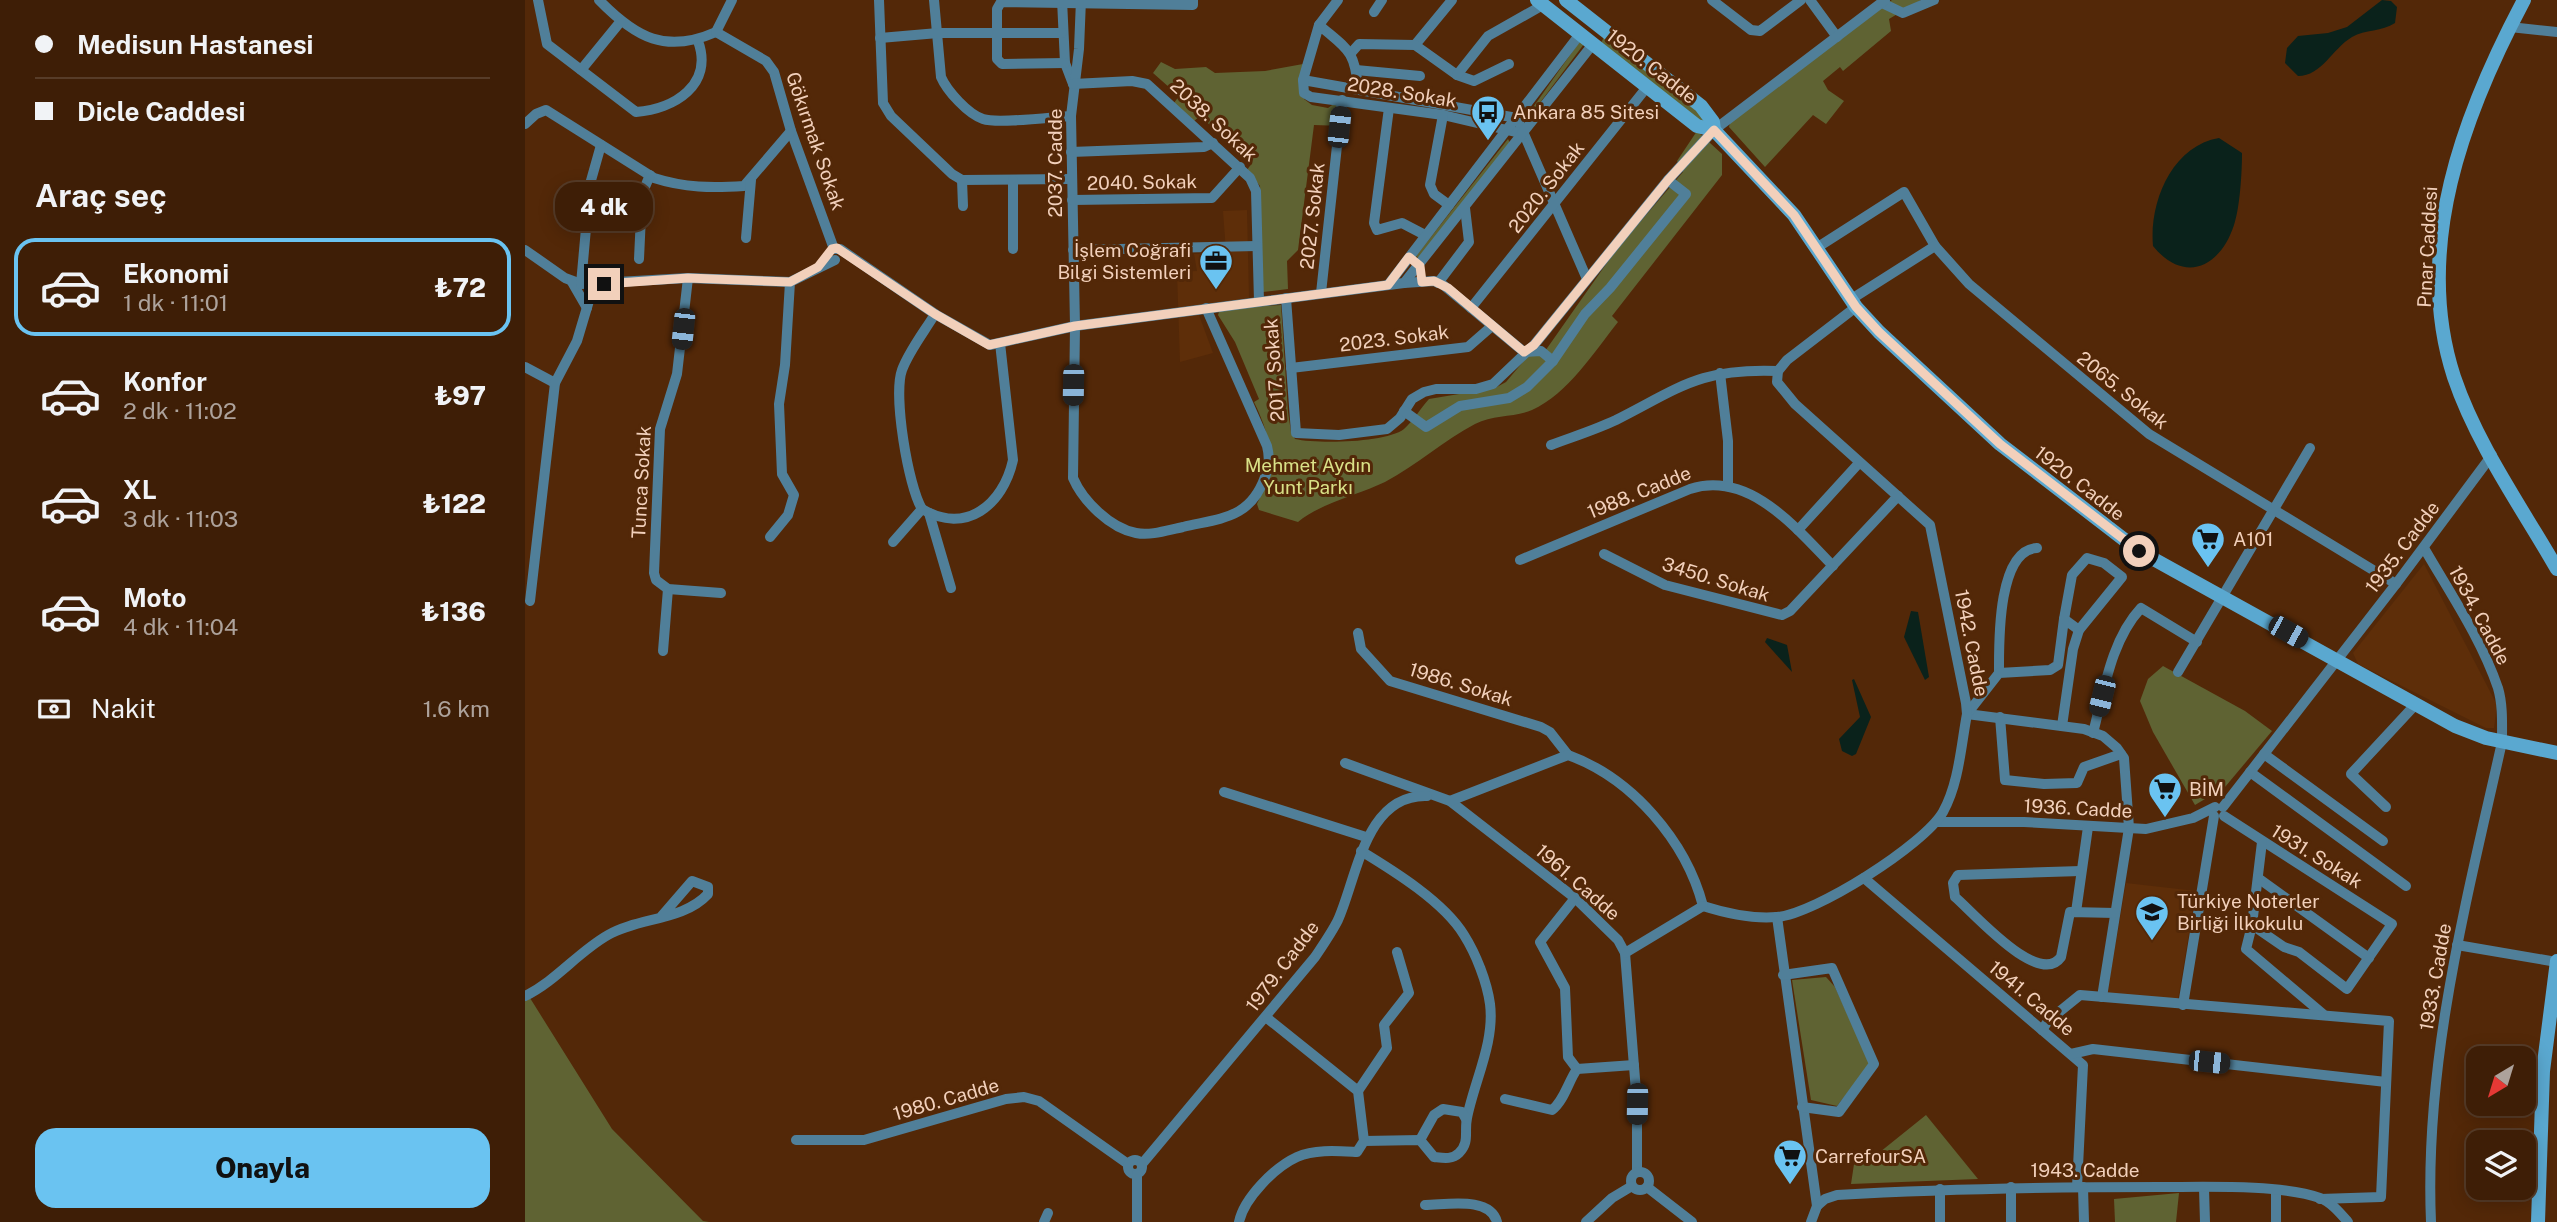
<!DOCTYPE html>
<html lang="tr">
<meta charset="utf-8">
<style>
:root{--surface:#3e1e06;--page:#492b14;--text:#f1f3f6;--muted:#ada29b;--line:#573c28;--accent:#6ac3f1}
body{margin:0;font-family:"Public Sans",sans-serif;background:var(--page);color:var(--text);height:100vh;display:flex;flex-direction:column;font-size:26px;white-space:nowrap}
*{box-sizing:border-box;margin:0}
p{font-size:23px;color:var(--muted)}
.icon{flex:none;width:38px;height:38px;fill:none;stroke:currentColor;stroke-width:2;stroke-linecap:round;stroke-linejoin:round}
.map{position:relative;flex:1;overflow:hidden}
.sheet{display:flex;flex-direction:column;background:var(--surface);width:525px}
.sheet>*{flex:none}
.guide{display:grid;align-content:center;height:154px;padding:0 35px;background:var(--surface)}
.needle{width:46px;rotate:218deg}
.controls{position:absolute;left:1941px;top:1046px;display:grid;gap:14px}
.controls a{display:grid;place-items:center;width:70px;height:70px;border-radius:14px;background:var(--surface);box-shadow:0 4px 18px #0003,0 0 0 2px var(--line);font-size:35px}
.end{position:absolute;width:32px;height:32px;margin:-16px;border:9px solid #f2d0bb;background:#111;box-shadow:0 0 0 4px #111}
.from{border-radius:50%}
.bubble{position:absolute;height:49px;border-radius:21px;background:var(--surface);box-shadow:0 4px 18px #0003,0 0 0 2px var(--line);font-size:23px;font-weight:800;line-height:49px;text-align:center}
.car{position:absolute;width:21px;height:42px;margin:-21px -10px;border-radius:9px;box-shadow:0 0 5px 2px #0007;background:linear-gradient(#222 24%,#8ab4d8 0 40%,#222 0 76%,#8ab4d8 0 86%,#222 0)}
.guide b{display:flex;align-items:center;gap:24px;height:66px;font-size:26px}
.guide b+b{border-top:2px solid var(--line)}
.guide i{width:18px;height:18px;background:var(--text)}
ul{padding:0;list-style:none}
li{display:flex;align-items:center;gap:21px;height:98px;margin:0 14px 10px;padding:0 21px;border:4px solid transparent;border-radius:21px}
li div{flex:1}
li b{display:block;font-size:26px}
li em{font-style:normal;font-weight:800}
li.on{border-color:var(--accent)}
li>.icon{width:63px;height:63px;stroke-width:1.5}
h2{padding:0 35px;font-size:32px;line-height:84px}
.pay{display:flex;align-items:center;gap:18px;height:77px;padding:0 35px;font-size:26px}
.pay p{margin-inline-start:auto}
.primary-button{display:flex;gap:14px;margin-top:auto;padding:14px 35px}
.primary-button a{flex:1;height:80px;border-radius:21px;background:var(--accent);color:#111;font-size:28px;font-weight:800;line-height:80px;text-align:center}
main{display:flex;flex:1;min-height:0}
.map>svg:first-child{display:block}
.built{fill:#5e2e09}
.green{fill:#5f6333}
.water{fill:#0a221b}
.lines{fill:none;stroke-linecap:round;stroke-linejoin:round}
.street{stroke:#507f99;stroke-width:10}
.secondary{stroke:#5aa8d0;stroke-width:14}
.route{stroke:#f2d0bb;stroke-width:9}
.labels{text-anchor:middle;stroke-width:6;stroke-linejoin:round;paint-order:stroke}
.street-label{font-size:19px;fill:#f2d0bb;stroke:#532808}
.poi-label{font-size:19px;fill:#f2d0bb;stroke:#532808;text-anchor:start}
.park-label{font-size:19px;fill:#d9e187;stroke:#532808}
</style>
<main>
<section class="sheet">
<div class="guide">
<b><i class="from"></i>Medisun Hastanesi</b>
<b><i></i>Dicle Caddesi</b>
</div>
<h2>Araç seç</h2>
<ul>
<li class="on"><svg class="icon" aria-label="car" viewBox="0 0 24 24"><path d="M5 17H2v-5l4-1 3-4h7l3 4 3 1v5h-3M9 17h6M6 11h13"/><circle cx="7" cy="17" r="2"/><circle cx="17" cy="17" r="2"/></svg><div><b>Ekonomi</b><p>1 dk · 11:01</p></div><em>₺72</em></li>
<li><svg class="icon" aria-label="car" viewBox="0 0 24 24"><path d="M5 17H2v-5l4-1 3-4h7l3 4 3 1v5h-3M9 17h6M6 11h13"/><circle cx="7" cy="17" r="2"/><circle cx="17" cy="17" r="2"/></svg><div><b>Konfor</b><p>2 dk · 11:02</p></div><em>₺97</em></li>
<li><svg class="icon" aria-label="car" viewBox="0 0 24 24"><path d="M5 17H2v-5l4-1 3-4h7l3 4 3 1v5h-3M9 17h6M6 11h13"/><circle cx="7" cy="17" r="2"/><circle cx="17" cy="17" r="2"/></svg><div><b>XL</b><p>3 dk · 11:03</p></div><em>₺122</em></li>
<li><svg class="icon" aria-label="car" viewBox="0 0 24 24"><path d="M5 17H2v-5l4-1 3-4h7l3 4 3 1v5h-3M9 17h6M6 11h13"/><circle cx="7" cy="17" r="2"/><circle cx="17" cy="17" r="2"/></svg><div><b>Moto</b><p>4 dk · 11:04</p></div><em>₺136</em></li>
</ul>
<div class="pay"><svg class="icon" aria-label="cash" viewBox="0 0 24 24"><path d="M3 7h18v10H3z"/><circle cx="12" cy="12" r="2"/></svg>Nakit<p>1.6 km</p></div>
<div class="primary-button"><a>Onayla</a></div>
</section>
<div class="map">
<svg width="2032" height="1222" viewBox="0 0 2032 1222">
<rect width="100%" height="100%" fill="#532808"/>
<g class="built">
<polygon points="722,210 724,298 671,307 688,353 655,362 652,272 672,271 669,254 701,252 698,211"/>
<polygon points="1899,564 1972,705 1969,728 1961,728 1833,664 1828,653"/>
<polygon points="1601,883 1671,891 1653,999 1582,994"/>
</g>
<g class="green">
<polygon points="1367,0 1396,0 1364,19 1366,31 1318,71 1315,67 1298,81 1303,90 1319,101 1301,124 1288,115 1240,167 1204,127 1205,123"/>
<polygon points="1079,37 1184,121 1177,122 1076,43"/>
<polygon points="1055,41 1059,44 1002,120 999,120"/>
<polygon points="636,62 650,69 681,67 690,73 740,71 778,64 779,99 787,105 803,108 810,103 818,104 818,126 789,125 773,250 762,261 763,289 738,292 735,186 722,170 727,163 675,116 669,121 649,103 654,96 628,73"/>
<path d="M1172,131L1197,154V175L1087,316L1093,322C1069,352 1043,394 1007,410C989,418 969,414 950,424C919,440 892,465 860,482C835,494 792,505 773,522L734,510L732,504C750,465 748,441 729,402L734,399L710,342L693,315L695,309L756,305L763,412L766,432L770,439C792,444 861,443 879,429C888,421 896,408 904,399L970,388L981,382L1003,356L1018,354L1091,250L1158,172L1152,161Z"/>
<polygon points="983,139 985,143 893,258 891,256"/>
<polygon points="1638,666 1720,711 1747,731 1700,787 1670,805 1628,732 1615,701 1623,679"/>
<polygon points="1301,977 1310,987 1345,1064 1312,1106 1286,1100 1267,980"/>
<polygon points="0,990 87,1129 178,1221 184,1222 0,1222"/>
<polygon points="1401,1115 1453,1179 1326,1184 1331,1151 1355,1152"/>
<polygon points="1654,1193 1651,1222 1590,1222 1589,1199"/>
</g>
<g class="water">
<path d="M1857,0L1866,1L1872,7L1870,23C1857,32 1840,29 1827,37C1807,49 1797,76 1773,76L1760,63L1762,48L1773,36L1803,33L1822,27Z"/>
<path d="M1694,138L1717,153C1717,173 1715,207 1709,225C1695,268 1659,284 1628,246C1624,202 1647,146 1694,138Z"/>
<polygon points="1386,611 1393,612 1404,677 1400,680 1379,637"/>
<polygon points="1242,638 1262,645 1267,672 1240,642"/>
<polygon points="1329,679 1346,717 1331,754 1327,756 1317,751 1314,739 1335,717 1327,680"/>
</g>
<g class="lines">
<g class="street">
<path d="M13,0L22,44L111,112C149,109 189,85 173,41"/>
<path d="M74,0C111,38 141,54 191,32"/>
<polyline points="354,0 358,103 366,116 427,174 437,180 546,179"/>
<path d="M409,0L416,77C422,91 443,114 458,119C473,124 528,117 546,116"/>
<polyline points="537,0 540,63 548,84"/>
<path d="M556,0L554,49L546,116L550,326L548,478C558,501 585,528 611,533C626,536 643,530 658,527C696,518 725,519 740,477C744,466 745,458 742,446L681,308"/>
<polyline points="1187,0 1226,30 1235,31 1276,0"/>
<polyline points="1285,0 1312,37"/>
<polyline points="1357,3 1378,13 1409,0"/>
<polyline points="849,12 857,0"/>
<polyline points="794,25 813,0"/>
<polyline points="1985,27 2032,32"/>
<polyline points="191,32 241,61 249,72 266,131 309,249"/>
<polyline points="191,32 207,0"/>
<polyline points="355,38 413,33 537,33"/>
<polyline points="890,45 927,0"/>
<polyline points="826,53 834,44 890,45 932,75 949,81 984,64"/>
<polyline points="540,63 477,64 472,59 472,9 476,2 668,5 668,0"/>
<polyline points="56,70 96,21"/>
<polyline points="831,70 895,76"/>
<polyline points="932,75 963,36 1018,5"/>
<polyline points="778,80 992,118 1062,279"/>
<polyline points="548,84 607,81 622,84 725,178 731,191 734,301"/>
<path d="M833,88C830,50 822,49 794,25L778,80L779,93L786,97L918,115L999,134"/>
<polyline points="864,108 849,223 852,230 877,223 900,235"/>
<polyline points="918,115 905,185 909,194 924,205"/>
<path d="M0,124L11,114L21,110L129,178C160,188 187,188 219,186L266,131"/>
<polyline points="546,152 679,147 688,143"/>
<polyline points="437,180 438,206"/>
<polyline points="547,200 687,198 715,167"/>
<polyline points="221,238 226,180"/>
<polyline points="1293,247 1379,192 1410,246"/>
<polyline points="309,249 315,249 410,314 465,345 550,326 879,283 1068,44"/>
<polyline points="488,249 488,180"/>
<polyline points="0,250 40,278 56,284 163,278 265,282 310,260"/>
<polyline points="548,250 732,246"/>
<polyline points="114,259 117,194 125,175"/>
<polyline points="163,278 152,374 135,429 129,573 131,580 143,589 196,593"/>
<polyline points="47,282 62,308"/>
<polyline points="879,283 909,281 917,284 999,352 1016,351 1028,361"/>
<polyline points="913,283 944,242 940,208"/>
<polyline points="56,284 65,184 76,145"/>
<polyline points="863,285 1055,34"/>
<polyline points="796,293 817,100"/>
<polyline points="761,298 771,433 814,435 862,429 875,418 887,399 899,392 911,389 951,389 968,384 1009,345 1143,180 1189,130 1360,0"/>
<polyline points="1325,300 1410,246 1444,284 1624,434 1871,584"/>
<polyline points="946,308 1122,87"/>
<polyline points="0,367 30,383"/>
<polyline points="766,368 943,347 967,326"/>
<polyline points="1195,373 1203,441 1203,485"/>
<polyline points="879,411 901,427 935,406 984,398 1002,387 1028,361 1060,314 1085,288 1161,194 1143,180"/>
<path d="M1026,445C1047,437 1070,430 1091,420C1156,387 1175,368 1253,371"/>
<path d="M397,509C383,486 368,395 377,370C384,351 399,332 410,314"/>
<polyline points="404,513 426,588"/>
<polyline points="1273,530 1334,463"/>
<polyline points="245,537 263,515 269,495 257,474 254,404 260,365 265,282"/>
<path d="M368,542L397,509C441,535 478,505 488,460L475,343"/>
<path d="M1899,548C1925,593 1956,638 1973,688C1978,705 1977,724 1977,742C1942,899 1899,1060 1906,1222"/>
<polyline points="1079,554 1140,585 1257,615 1265,611 1373,496"/>
<path d="M995,560L1165,489C1224,470 1271,528 1308,566"/>
<polyline points="5,601 30,383 52,341 69,284"/>
<polyline points="833,633 836,649 865,681 1016,727 1025,732 1043,755"/>
<polyline points="138,651 143,589"/>
<polyline points="1653,672 1785,448"/>
<path d="M1474,673C1474,644 1472,550 1512,548"/>
<polyline points="1442,714 1559,729 1578,736 1592,748 1599,758 1604,828 1577,997"/>
<polyline points="1442,714 1474,673 1525,670 1533,665 1539,619 1554,630"/>
<polyline points="1475,717 1480,780 1519,784 1552,783 1559,767 1596,754"/>
<polyline points="1537,726 1548,649 1554,630 1597,577 1579,563 1562,558 1547,575 1539,619"/>
<path d="M1568,733C1579,691 1586,640 1616,608L1672,642"/>
<polyline points="1739,754 1858,841"/>
<polyline points="820,763 925,801 1050,898 1093,940 1100,953 1112,1104 1112,1172"/>
<polyline points="1725,772 1881,886"/>
<polyline points="699,792 841,837"/>
<path d="M925,801L1043,755C1107,778 1161,841 1178,906"/>
<polyline points="1698,807 1871,584 1967,455"/>
<polyline points="1861,807 1826,774 1890,705"/>
<polyline points="1699,816 1867,924 1822,989 1774,952 1759,947 1727,925"/>
<polyline points="1411,822 1499,822 1621,829 1668,818 1690,807"/>
<polyline points="1737,842 1727,925 1721,949 1798,1014"/>
<path d="M836,851C869,871 919,902 939,935C951,954 962,982 965,1004C970,1042 949,1082 942,1118C939,1132 945,1142 934,1153C927,1160 918,1158 909,1157L895,1140L839,1141"/>
<path d="M1556,871L1433,875L1428,883L1430,897C1449,913 1514,988 1536,957L1545,912L1590,913"/>
<polyline points="1339,878 1558,1065 1552,1187"/>
<polyline points="1733,878 1844,958"/>
<polyline points="1050,898 1015,942 1040,988 1043,1057 1052,1069 1109,1065"/>
<path d="M1178,906C1200,913 1229,919 1252,917C1290,914 1399,845 1418,812C1434,783 1436,746 1442,714L1441,703L1405,525L1270,404L1252,382L1253,371L1262,360L1331,307"/>
<polyline points="1551,912 1563,827"/>
<polyline points="1252,917 1292,1206 1286,1222"/>
<polyline points="1932,945 2032,962"/>
<polyline points="1100,953 1178,906"/>
<polyline points="1258,975 1307,968 1349,1064 1314,1112 1277,1107"/>
<path d="M0,996C31,981 53,952 83,935C114,917 158,921 183,894V887L167,881L135,918"/>
<polyline points="1658,1005 1689,816"/>
<polyline points="1517,1030 1523,1021 1555,995 1864,1021 1856,1197 1795,1199"/>
<polyline points="1546,1054 1568,1049 1861,1082"/>
<polyline points="833,1091 862,1048 859,1025 884,993 872,952"/>
<path d="M980,1099L1027,1110C1039,1101 1043,1082 1052,1069"/>
<polyline points="271,1140 339,1140 481,1099 499,1097 514,1101 603,1164"/>
<polyline points="895,1140 909,1115 918,1109 937,1112 941,1119"/>
<circle cx="610" cy="1167" r="7"/>
<path d="M617,1164L790,957C798,945 807,932 813,920C832,878 840,794 902,796"/>
<circle cx="1115" cy="1181" r="9"/>
<polyline points="612,1174 612,1222"/>
<polyline points="1122,1187 1167,1222"/>
<polyline points="1486,1187 1486,1222"/>
<polyline points="1558,1187 1559,1222"/>
<polyline points="1679,1188 1680,1222"/>
<polyline points="1415,1189 1415,1222"/>
<polyline points="1751,1191 1751,1222"/>
<path d="M900,1205C921,1205 965,1196 972,1222"/>
<path d="M1292,1206L1300,1199L1312,1195C1420,1189 1527,1187 1636,1187C1679,1187 1755,1184 1795,1198C1806,1202 1815,1213 1823,1222"/>
<polyline points="519,1222 523,1213"/>
<path d="M714,1222C719,1198 750,1167 772,1157C790,1149 813,1151 832,1152L839,1141L833,1091L742,1018"/>
<polyline points="1061,1222 1087,1198 1107,1186"/>
</g>
<g class="secondary">
<polyline points="1012,0 1172,126 1189,130"/>
<polyline points="1041,0 1176,106 1188,122 1189,130 1269,215 1331,307 1354,332 1475,444 1614,551 1930,726 1961,738 2032,753"/>
<path d="M1999,0C1939,113 1887,248 1929,377C1952,445 1997,508 2032,569"/>
<polyline points="2013,1222 2018,1071 2032,961"/>
</g>
</g>
<g class="lines">
<polyline class="route" points="79,284 163,278 265,282 293,267 307,249 312,248 410,314 464,345 550,326 863,285 884,257 895,266 897,282 909,281 923,288 999,352 1009,345 1143,180 1189,130 1269,215 1331,307 1354,332 1475,444 1614,551"/>
</g>
<defs>
<g id="bus-pin" transform="scale(1.75)"><path d="M0 17L-7.5 6A9.5 9.5 0 1 1 7.5 6Z" fill="#6ac3f1" stroke="#532808"/><path d="M-5-6H5V4H4V6H2V4H-2V6H-4V4H-5ZM-3.5-4V0h7V-4ZM-3.5 1.2v1.5H-2V1.2ZM2 1.2v1.5H3.5V1.2Z" fill="#111"/></g>
<g id="office-pin" transform="scale(1.75)"><path d="M0 17L-7.5 6A9.5 9.5 0 1 1 7.5 6Z" fill="#6ac3f1" stroke="#532808"/><path d="M-6-3h4V-5.5h4V-3h4V5H-6ZM-1-4.5V-3h2v-1.5ZM-6 0V1H6V0Z" fill="#111"/></g>
<g id="supermarket-pin" transform="scale(1.75)"><path d="M0 17L-7.5 6A9.5 9.5 0 1 1 7.5 6Z" fill="#6ac3f1" stroke="#532808"/><path d="M-6-5.5h2.5l.6 2H6L4.5 2H-2.5L-4.4-4H-6ZM-1.5 3.2a1.3 1.3 0 1 0 .1 0ZM3 3.2a1.3 1.3 0 1 0 .1 0Z" fill="#111"/></g>
<g id="school-pin" transform="scale(1.75)"><path d="M0 17L-7.5 6A9.5 9.5 0 1 1 7.5 6Z" fill="#6ac3f1" stroke="#532808"/><path d="M0-5L7-2L0 1L-7-2ZM-4 1L0 2.5L4 1V4Q0 6-4 4Z" fill="#111"/></g>
</defs>
<g fill-rule="evenodd">
<use href="#bus-pin" x="963" y="112"/>
<use href="#office-pin" x="691" y="261"/>
<use href="#supermarket-pin" x="1683" y="539"/>
<use href="#supermarket-pin" x="1640" y="789"/>
<use href="#school-pin" x="1627" y="912"/>
<use href="#supermarket-pin" x="1265" y="1156"/>
</g>
<g class="labels">
<g class="street-label">
<text transform="translate(1127 66) rotate(38)" y="7">1920. Cadde</text>
<text transform="translate(877 92) rotate(9)" y="7">2028. Sokak</text>
<text transform="translate(689 120) rotate(43)" y="7">2038. Sokak</text>
<text transform="translate(291 141) rotate(71)" y="7">Gökırmak Sokak</text>
<text transform="translate(530 163) rotate(-90)" y="7">2037. Cadde</text>
<text transform="translate(617 182) rotate(-1)" y="7">2040. Sokak</text>
<text transform="translate(1021 187) rotate(-52)" y="7">2020. Sokak</text>
<text transform="translate(787 216) rotate(-84)" y="7">2027. Sokak</text>
<text transform="translate(1902 247) rotate(-87)" y="7">Pınar Caddesi</text>
<text transform="translate(869 338) rotate(-7)" y="7">2023. Sokak</text>
<text transform="translate(749 370) rotate(-94)" y="7">2017. Sokak</text>
<text transform="translate(1598 390) rotate(39)" y="7">2065. Sokak</text>
<text transform="translate(116 482) rotate(-87)" y="7">Tunca Sokak</text>
<text transform="translate(1555 483) rotate(38)" y="7">1920. Cadde</text>
<text transform="translate(1114 492) rotate(-22)" y="7">1988. Cadde</text>
<text transform="translate(1877 547) rotate(-53)" y="7">1935. Cadde</text>
<text transform="translate(1191 579) rotate(17)" y="7">3450. Sokak</text>
<text transform="translate(1955 615) rotate(62)" y="7">1934. Cadde</text>
<text transform="translate(1447 643) rotate(79)" y="7">1942. Cadde</text>
<text transform="translate(936 684) rotate(17)" y="7">1986. Sokak</text>
<text transform="translate(1553 808) rotate(3)" y="7">1936. Cadde</text>
<text transform="translate(1792 856) rotate(32)" y="7">1931. Sokak</text>
<text transform="translate(1053 882) rotate(41)" y="7">1961. Cadde</text>
<text transform="translate(757 966) rotate(-53)" y="7">1979. Cadde</text>
<text transform="translate(1910 977) rotate(-80)" y="7">1933. Cadde</text>
<text transform="translate(1507 998) rotate(40)" y="7">1941. Cadde</text>
<text transform="translate(421 1099) rotate(-16)" y="7">1980. Cadde</text>
<text x="1560" y="1177">1943. Cadde</text>
</g>
<g class="poi-label">
<text x="988" y="119">Ankara 85 Sitesi</text>
<text x="666" y="257" text-anchor="end">İşlem Coğrafi<tspan x="666" dy="22">Bilgi Sistemleri</tspan></text>
<text x="1708" y="546">A101</text>
<text x="1664" y="796">BİM</text>
<text x="1652" y="908">Türkiye Noterler<tspan x="1652" dy="22">Birliği İlkokulu</tspan></text>
<text x="1290" y="1163">CarrefourSA</text>
</g>
<g class="park-label">
<text x="783" y="472">Mehmet Aydın<tspan x="783" dy="22">Yunt Parkı</tspan></text>
</g>
</g>
</svg>
<div class="controls">
<a><svg class="needle" viewBox="-14 -14 28 28"><path d="M0-13l5 13h-10z" fill="#e53935"/><path d="M0 13l5-13h-10z" fill="#ada29b"/></svg></a>
<a><svg class="icon" aria-label="layers" viewBox="0 0 24 24"><path d="M12 4l9 5-9 5-9-5zM3 14l9 5 9-5"/></svg></a>
</div>
<i class="end from" style="left:1614px;top:551px"></i>
<i class="end" style="left:79px;top:284px"></i>
<div class="bubble" style="left:30px;top:182px;width:98px">4 dk</div>
<i class="car" style="left:814px;top:127px;rotate:6deg"></i>
<i class="car" style="left:158px;top:329px;rotate:186deg"></i>
<i class="car" style="left:548px;top:385px;rotate:181deg"></i>
<i class="car" style="left:1763px;top:632px;rotate:119deg"></i>
<i class="car" style="left:1577px;top:696px;rotate:194deg"></i>
<i class="car" style="left:1684px;top:1062px;rotate:96deg"></i>
<i class="car" style="left:1112px;top:1104px;rotate:181deg"></i>
</div>
</main>
